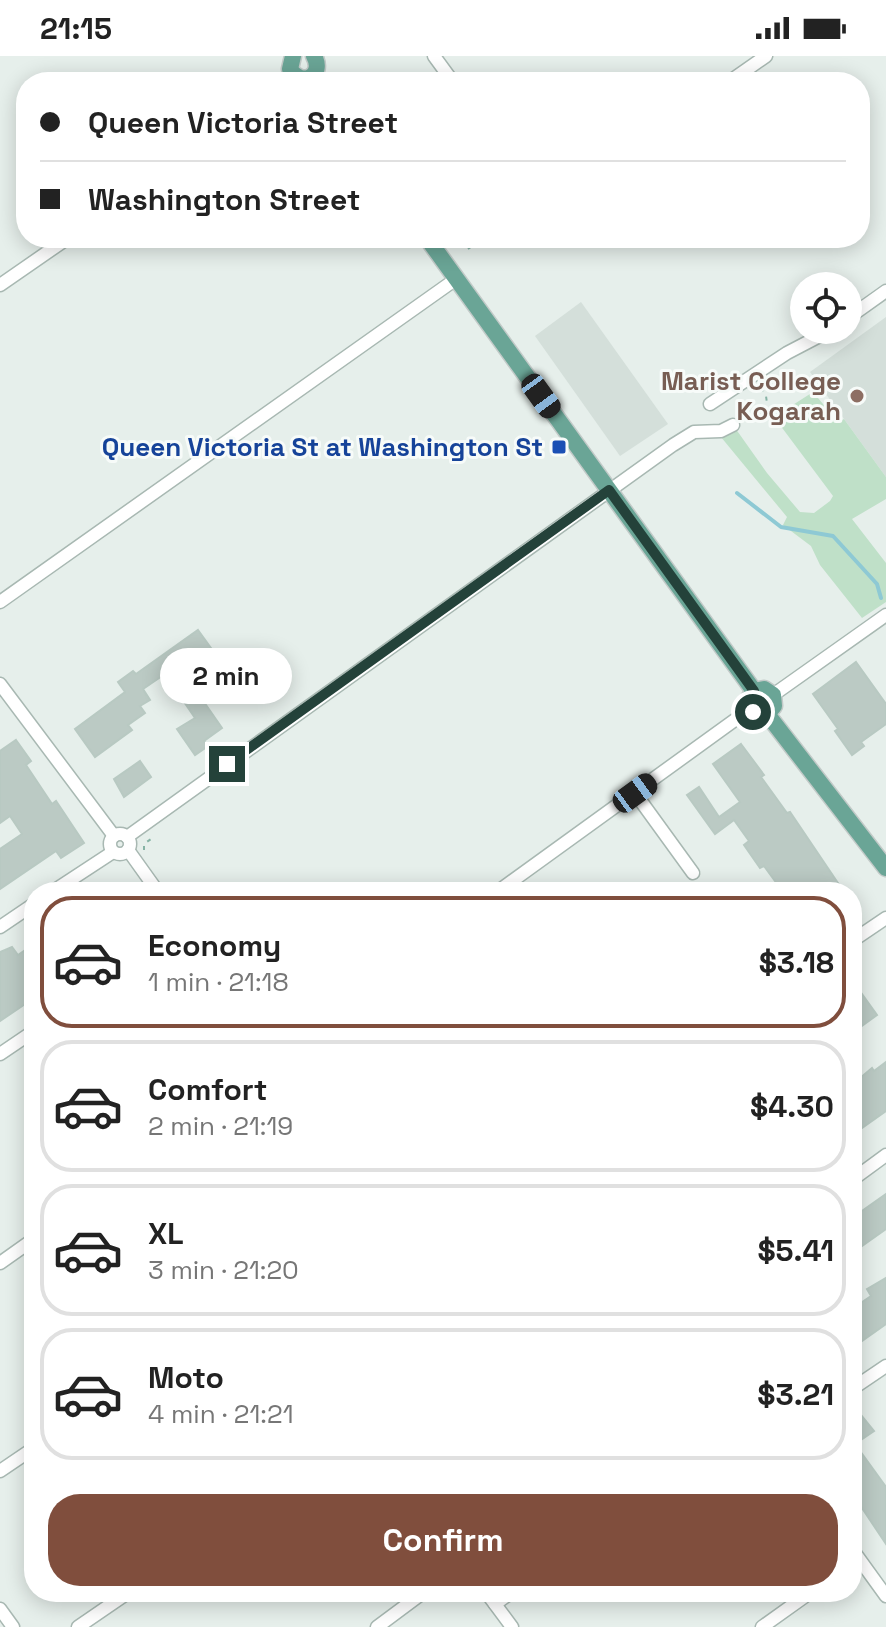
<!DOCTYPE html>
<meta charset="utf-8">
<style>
:root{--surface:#fff;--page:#f2f2f2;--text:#222;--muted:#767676;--line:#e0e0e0;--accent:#804e3d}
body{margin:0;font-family:"Space Grotesk",sans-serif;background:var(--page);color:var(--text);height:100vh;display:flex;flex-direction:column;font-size:30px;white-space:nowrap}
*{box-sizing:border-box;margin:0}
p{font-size:26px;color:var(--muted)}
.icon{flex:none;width:44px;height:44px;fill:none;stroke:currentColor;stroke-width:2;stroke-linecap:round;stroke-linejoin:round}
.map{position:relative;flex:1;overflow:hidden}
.drawer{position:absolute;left:24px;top:826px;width:838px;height:720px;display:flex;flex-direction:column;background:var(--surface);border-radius:32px;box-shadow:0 4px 20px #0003}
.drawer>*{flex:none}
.guide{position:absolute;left:16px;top:16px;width:854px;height:176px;border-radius:32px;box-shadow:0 4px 20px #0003;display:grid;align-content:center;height:176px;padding:0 24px;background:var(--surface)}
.tools{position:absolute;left:790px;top:216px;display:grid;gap:16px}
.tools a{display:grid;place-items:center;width:72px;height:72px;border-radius:50%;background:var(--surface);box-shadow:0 4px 20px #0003;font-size:40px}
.end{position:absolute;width:36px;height:36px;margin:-18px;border:10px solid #24423a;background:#fff;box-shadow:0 0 0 4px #fff}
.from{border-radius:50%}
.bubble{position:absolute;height:56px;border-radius:28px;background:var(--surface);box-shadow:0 4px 20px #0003;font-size:26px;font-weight:800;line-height:56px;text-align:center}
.car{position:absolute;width:24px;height:48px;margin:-24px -12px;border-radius:10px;box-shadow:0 0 6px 2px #0007;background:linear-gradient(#222 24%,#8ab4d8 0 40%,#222 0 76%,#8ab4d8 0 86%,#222 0)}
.guide b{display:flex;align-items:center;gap:28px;height:76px;font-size:30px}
.guide b+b{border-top:2px solid var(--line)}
.guide i{width:20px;height:20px;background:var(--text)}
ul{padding:14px 0 0;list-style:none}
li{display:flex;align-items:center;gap:24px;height:132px;margin:0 16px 12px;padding:0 8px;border:4px solid var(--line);border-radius:32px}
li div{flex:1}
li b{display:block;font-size:30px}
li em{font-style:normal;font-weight:800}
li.selected{border-color:var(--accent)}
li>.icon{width:72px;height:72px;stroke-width:1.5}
.primary-button{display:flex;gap:16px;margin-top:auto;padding:16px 24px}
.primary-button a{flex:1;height:92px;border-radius:32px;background:var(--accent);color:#fff;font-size:32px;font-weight:800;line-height:92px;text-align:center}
.status{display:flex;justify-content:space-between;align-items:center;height:56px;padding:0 40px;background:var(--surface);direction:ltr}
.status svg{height:22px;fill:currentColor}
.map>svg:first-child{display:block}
.built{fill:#d4dfda}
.green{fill:#bfe0c8}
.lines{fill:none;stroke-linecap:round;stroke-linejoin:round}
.stream{stroke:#8ec9d4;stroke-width:4}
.building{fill:#bbcac4;stroke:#b8c9c2;stroke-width:2}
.minor-casing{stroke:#a8b8b2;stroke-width:15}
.major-casing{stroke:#c2cac8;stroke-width:19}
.path{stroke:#86b3a5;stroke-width:2;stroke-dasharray:4 6;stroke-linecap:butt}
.minor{stroke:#fff;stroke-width:12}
.major{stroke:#6aa596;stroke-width:16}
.route{stroke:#24423a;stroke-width:10}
.education-dot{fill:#8d6e63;stroke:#f7fbf9;stroke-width:3}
.transit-dot{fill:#1a4fb4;stroke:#f7fbf9;stroke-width:3}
.labels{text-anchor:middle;stroke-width:6;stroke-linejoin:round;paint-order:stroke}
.education-label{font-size:26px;font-weight:bold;fill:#785e54;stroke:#f7fbf9;text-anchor:end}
.transit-label{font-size:26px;font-weight:bold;fill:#164399;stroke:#f7fbf9;text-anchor:end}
</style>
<div class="status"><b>21:15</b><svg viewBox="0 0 49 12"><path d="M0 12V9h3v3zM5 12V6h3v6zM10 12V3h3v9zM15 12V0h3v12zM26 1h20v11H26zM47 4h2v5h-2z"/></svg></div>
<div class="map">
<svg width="886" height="1571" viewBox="0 0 886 1571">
<rect width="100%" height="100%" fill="#e6efeb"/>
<g class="built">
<polygon points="581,246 668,368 620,400 535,280"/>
<polygon points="886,261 886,421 810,316"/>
</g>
<polygon class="green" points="813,336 838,366 844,363 886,421 886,443 852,463 886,507 886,546 862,562 820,509 811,490 783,469 787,461 716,375 733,369 767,417 800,456 814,457 830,445 833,440 774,361"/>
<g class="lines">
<polyline class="stream" points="737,437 781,471 833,480 877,528 881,542"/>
</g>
<g class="building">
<polygon points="198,574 221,606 207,615 204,610 188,623 222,672 204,685 208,690 195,699 177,673 195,662 165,618 143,633 150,644 140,650 145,657 128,669 132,674 95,701 75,673 125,636 118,626 133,615 136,618"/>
<polygon points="856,606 886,648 886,668 861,686 864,690 852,699 835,675 838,673 813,638"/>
<polygon points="16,684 31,705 26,709 52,748 56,745 84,787 61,802 56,795 0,833 0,793 22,778 10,760 0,767 0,695"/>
<polygon points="741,688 764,719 761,721 787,757 790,756 844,836 783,836 764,810 760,812 744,789 749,785 734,764 715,778 687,739 699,731 719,761 740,746 713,708"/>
<polygon points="140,705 151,721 124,741 114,723"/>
<polygon points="34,888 34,942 0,965 0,896 12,891 18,899"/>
<polygon points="852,924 877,959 852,977"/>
<polygon points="886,1006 886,1055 852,1079 852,1029 872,1012 874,1015"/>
<polygon points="886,1138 886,1173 852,1197 852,1162"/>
<polygon points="886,1222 886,1268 852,1292 852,1253 871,1240 867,1233"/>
<polygon points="852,1348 874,1375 855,1388 886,1431 886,1488 852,1437"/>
</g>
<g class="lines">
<g class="minor-casing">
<g id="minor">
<polyline points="434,0 453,26"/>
<polyline points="280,26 292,17"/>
<polyline points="729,26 766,0"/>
<polyline points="0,229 68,182"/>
<polyline points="848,262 886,235"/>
<polyline points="710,348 787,297 831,274"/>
<polyline points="0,546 456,223"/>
<polyline points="0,628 114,780"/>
<polyline points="773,639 886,559"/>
<polyline points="635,737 693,817"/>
<circle cx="120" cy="788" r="10"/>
<polyline points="127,781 673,389 694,376 721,375 733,369"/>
<polyline points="128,794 158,836"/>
<polyline points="52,836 113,796"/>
<polyline points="497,836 750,653"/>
<polyline points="0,871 34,848"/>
<polyline points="852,885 886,862"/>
<polyline points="0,998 34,975"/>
<polyline points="852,1124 886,1099"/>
<polyline points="0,1207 34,1183"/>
<polyline points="852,1333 886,1310"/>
<polyline points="0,1415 34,1392"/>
<polyline points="852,1493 886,1540"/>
<polyline points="486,1536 512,1571"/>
<polyline points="495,1548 512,1536"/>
<polyline points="0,1553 13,1571"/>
<polyline points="78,1571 129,1536"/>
<polyline points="377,1571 424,1536"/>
<polyline points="762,1571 811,1536"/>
</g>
</g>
<g class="major-casing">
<g id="major">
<path d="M293,0L290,13C301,32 325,20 314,0"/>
<polyline points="427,182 754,635"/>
<polyline points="754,635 764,633 773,639 774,650 767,658"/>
<polyline points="754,635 748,644 750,653 757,658 767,658"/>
<polyline points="767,658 886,812"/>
</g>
</g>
<g class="path">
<polyline points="468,193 483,182"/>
<polyline points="745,363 758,356 767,347 766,340 761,331"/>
<polyline points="144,794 144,788 151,783"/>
</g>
<use href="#minor" class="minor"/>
<use href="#major" class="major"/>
</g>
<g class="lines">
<polyline class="route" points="227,708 609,434 754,635 748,646 753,656"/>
</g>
<circle class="education-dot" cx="857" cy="340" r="8"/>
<rect class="transit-dot" x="551" y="383" width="16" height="16" rx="4"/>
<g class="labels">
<g class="education-label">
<text x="841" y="334">Marist College<tspan x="841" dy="30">Kogarah</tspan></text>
</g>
<g class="transit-label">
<text x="543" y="400">Queen Victoria St at Washington St</text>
</g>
</g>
</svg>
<div class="tools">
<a><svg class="icon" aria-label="locate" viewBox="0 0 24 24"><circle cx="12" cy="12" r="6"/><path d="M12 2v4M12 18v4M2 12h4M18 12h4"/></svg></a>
</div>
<i class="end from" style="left:753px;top:656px"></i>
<i class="end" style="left:227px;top:708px"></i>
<div class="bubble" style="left:160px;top:592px;width:132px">2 min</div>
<i class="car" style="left:541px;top:340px;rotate:144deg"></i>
<i class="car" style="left:635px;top:737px;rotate:54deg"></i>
<div class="guide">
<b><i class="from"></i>Queen Victoria Street</b>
<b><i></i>Washington Street</b>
</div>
<section class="drawer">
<ul>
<li class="selected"><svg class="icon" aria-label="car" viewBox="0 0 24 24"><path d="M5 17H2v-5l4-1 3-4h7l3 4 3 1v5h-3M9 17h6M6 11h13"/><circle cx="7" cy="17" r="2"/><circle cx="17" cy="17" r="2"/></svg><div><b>Economy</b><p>1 min · 21:18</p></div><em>$3.18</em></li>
<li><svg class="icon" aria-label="car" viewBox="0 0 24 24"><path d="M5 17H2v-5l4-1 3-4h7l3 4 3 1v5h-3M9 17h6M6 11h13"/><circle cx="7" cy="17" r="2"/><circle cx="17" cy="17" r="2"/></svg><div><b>Comfort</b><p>2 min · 21:19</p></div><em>$4.30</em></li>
<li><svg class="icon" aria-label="car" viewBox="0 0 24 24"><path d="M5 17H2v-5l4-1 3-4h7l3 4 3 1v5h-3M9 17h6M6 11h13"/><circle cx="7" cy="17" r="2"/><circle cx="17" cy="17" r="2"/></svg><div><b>XL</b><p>3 min · 21:20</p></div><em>$5.41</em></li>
<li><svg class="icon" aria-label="car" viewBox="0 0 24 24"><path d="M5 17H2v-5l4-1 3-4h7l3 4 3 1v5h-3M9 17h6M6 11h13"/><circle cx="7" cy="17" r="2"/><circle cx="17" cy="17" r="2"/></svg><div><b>Moto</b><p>4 min · 21:21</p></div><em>$3.21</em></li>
</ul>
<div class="primary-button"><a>Confirm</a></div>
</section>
</div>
